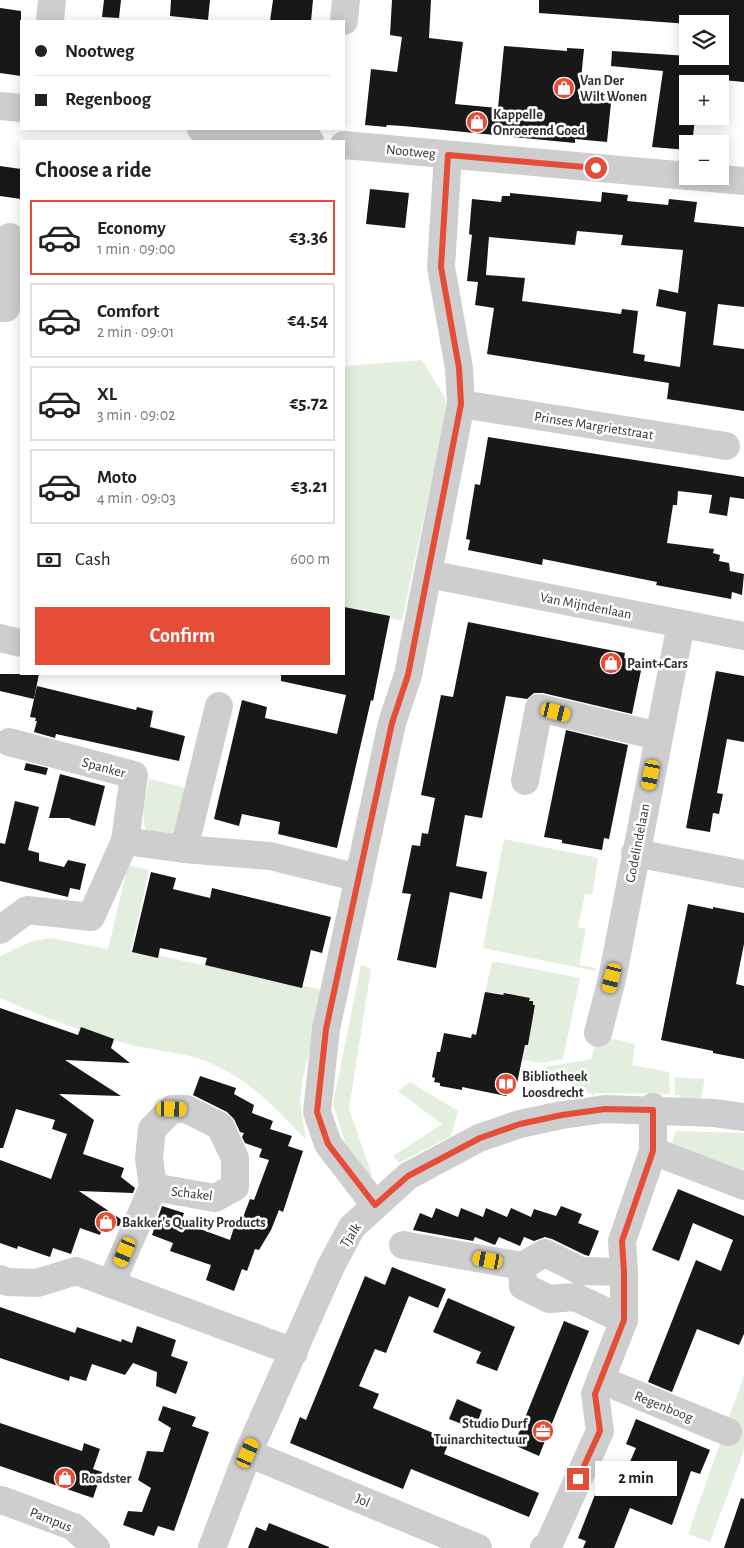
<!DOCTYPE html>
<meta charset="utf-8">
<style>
:root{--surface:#fff;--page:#f2f2f2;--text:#222;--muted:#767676;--line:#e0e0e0;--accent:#e54d36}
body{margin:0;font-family:"Alegreya Sans",sans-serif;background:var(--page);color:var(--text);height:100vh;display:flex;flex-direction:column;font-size:19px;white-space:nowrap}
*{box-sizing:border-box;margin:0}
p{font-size:16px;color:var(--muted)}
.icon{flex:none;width:28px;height:28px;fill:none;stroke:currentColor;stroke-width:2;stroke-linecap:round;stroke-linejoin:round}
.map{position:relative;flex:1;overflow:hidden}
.drawer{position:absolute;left:20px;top:140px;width:325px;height:535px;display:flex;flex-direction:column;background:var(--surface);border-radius:0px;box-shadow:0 2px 12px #0003}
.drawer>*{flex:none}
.banner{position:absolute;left:20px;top:20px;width:325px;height:110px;border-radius:0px;box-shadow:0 2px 12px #0003;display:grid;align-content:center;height:110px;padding:0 15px;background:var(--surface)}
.tools{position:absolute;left:679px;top:15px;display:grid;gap:10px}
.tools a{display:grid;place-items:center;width:50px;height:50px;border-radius:0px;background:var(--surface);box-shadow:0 2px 12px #0003;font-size:25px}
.end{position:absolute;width:22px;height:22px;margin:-11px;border:6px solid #e54d36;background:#fff;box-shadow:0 0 0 2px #fff}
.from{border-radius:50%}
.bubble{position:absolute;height:35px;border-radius:0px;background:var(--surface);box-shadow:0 2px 12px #0003;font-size:16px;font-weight:700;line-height:35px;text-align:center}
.car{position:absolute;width:15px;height:30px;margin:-15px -8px;border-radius:6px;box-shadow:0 0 4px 1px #0007;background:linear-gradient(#f5c518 24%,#345 0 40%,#f5c518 0 76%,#345 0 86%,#f5c518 0)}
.banner b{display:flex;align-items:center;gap:18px;height:48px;font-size:19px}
.banner b+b{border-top:1px solid var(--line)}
.banner i{width:12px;height:12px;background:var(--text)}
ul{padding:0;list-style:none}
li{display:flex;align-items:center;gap:15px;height:75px;margin:0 10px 8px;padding:0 5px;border:2px solid var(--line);border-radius:0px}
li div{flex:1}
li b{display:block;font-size:19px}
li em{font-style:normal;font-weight:700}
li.on{border-color:var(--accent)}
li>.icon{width:45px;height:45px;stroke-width:1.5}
h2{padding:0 15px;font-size:22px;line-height:60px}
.pay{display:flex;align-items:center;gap:12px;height:55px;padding:0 15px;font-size:19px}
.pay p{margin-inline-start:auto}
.action{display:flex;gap:10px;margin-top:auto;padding:10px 15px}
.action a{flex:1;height:58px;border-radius:0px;background:var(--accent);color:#fff;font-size:20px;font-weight:700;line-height:58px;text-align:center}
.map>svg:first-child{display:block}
.green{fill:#e4eedf}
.building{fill:#181818;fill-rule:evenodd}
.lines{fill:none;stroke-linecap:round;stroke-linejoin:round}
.minor{stroke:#cecece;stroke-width:28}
.route{stroke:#e54d36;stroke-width:6}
.labels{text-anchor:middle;stroke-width:5;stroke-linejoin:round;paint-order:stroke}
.poi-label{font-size:14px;font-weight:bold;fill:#313131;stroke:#fff;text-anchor:start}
.street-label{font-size:14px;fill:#313131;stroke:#fff}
</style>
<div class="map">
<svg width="744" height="1548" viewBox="0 0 744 1548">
<rect width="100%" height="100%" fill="#fff"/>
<g class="green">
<polygon points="422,360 445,398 447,408 402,621 344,608 344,366"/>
<path d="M149,779L190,789L177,836C170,835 156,837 150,833C137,826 147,791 149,779Z"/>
<polygon points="504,839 598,858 592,895 585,894 578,927 586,929 579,965 596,968 595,971 483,948"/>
<path d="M128,865L149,870L131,950L323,990L302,1083L300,1102L306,1140C277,1109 250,1080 210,1063C188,1053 159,1051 136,1046C88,1035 44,1017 0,998V956L32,941L51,938L108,949Z"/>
<polygon points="497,962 580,978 563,1059 541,1063 522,1060 525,1045 528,1045 532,1021 530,1020 532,1011 535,1011 536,1005 533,1005 533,1001 529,1001 530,998 513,998 514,995 504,993 503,995 485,992 492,963"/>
<polygon points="361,965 371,969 349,1109 372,1175 365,1186 345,1142 333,1104"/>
<polygon points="596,1035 635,1044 632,1065 669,1072 670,1094 595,1093 594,1096 545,1067 592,1059"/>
<polygon points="674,1077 705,1079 700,1102 680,1102 680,1095 675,1095"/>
<polygon points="410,1082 458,1111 451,1136 399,1163 393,1156 442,1124 398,1091"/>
<polygon points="676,1131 744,1133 744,1179 670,1151"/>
<polygon points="744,1375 744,1450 710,1542 688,1534"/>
</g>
<g class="building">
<polygon points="104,0 121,0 119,18 102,17"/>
<polygon points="171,0 210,0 208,20 170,16"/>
<polygon points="273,0 313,0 311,21 270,21"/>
<polygon points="392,0 431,0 429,38 463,42 455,104 498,108 504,46 567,51 567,48 584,49 579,99 611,103 607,142 575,139 575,143 403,126 387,125 386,127 365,125 371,69 397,72 402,37 390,35"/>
<polygon points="539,0 744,0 744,82 701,78 700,84 688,84 688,116 694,116 695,119 692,144 688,144 688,150 652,147 663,71 611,66 612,51 719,58 721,26 720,24 689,24 539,13"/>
<polygon points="0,8 21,11 21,76 0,73"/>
<polygon points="0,166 21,169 21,199 0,196"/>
<polygon points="370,189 409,193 405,228 366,224"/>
<path d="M602,192L628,195L627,201L668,205L669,199L697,202L694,222L744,227V307L718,304L713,345L744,349V411L667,399L669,383L487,354L494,308L475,305L478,282L467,281L472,235L469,234L472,199L501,202L502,196H510V193L601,202ZM577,231L623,235L621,245L683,250L678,293L659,289L656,306L686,312L680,367L644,361L645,355L633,353L638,311L622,309L621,314L522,301L525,278L486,275L489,237L575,245Z"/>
<polygon points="488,437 744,477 744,499 730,497 727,516 709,513 712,495 678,491 677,505 673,505 667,543 714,549 713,553 720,555 719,561 729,563 730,571 744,574 742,595 732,592 731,599 656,585 657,582 543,559 542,565 468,550 470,540 466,539 475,484 480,485"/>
<polygon points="344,607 390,616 373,701 371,700 337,848 278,834 280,822 242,814 239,826 214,819 242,700 267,707 265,718 337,734 346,695 281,681 281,674 344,674"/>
<polygon points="468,622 625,653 624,658 643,661 632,714 543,693 534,693 527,699 506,696 482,818 465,815 456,866 487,872 482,899 450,892 436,968 397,960 411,894 402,893 412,845 420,846 422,833 428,834 435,798 421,795 441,695 453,697"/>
<polygon points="716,671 744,676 744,742 727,739 717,793 723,794 719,814 713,813 710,832 686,828"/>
<polygon points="0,674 39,674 34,699 0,691"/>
<polygon points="37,686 136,710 137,707 153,711 150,727 185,736 179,761 56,734 55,738 34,732 37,721 35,721 36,718 30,717"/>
<polygon points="566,730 628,745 609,839 604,838 602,850 562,843 562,840 544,837"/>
<polygon points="26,763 48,768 46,775 24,770"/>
<polygon points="60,774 105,786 95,826 70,819 70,818 49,818"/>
<polygon points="15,801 39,807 28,850 39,853 39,861 64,867 68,860 86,864 80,890 70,888 68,897 0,881 0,843 5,844"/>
<polygon points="151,872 176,878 173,889 210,898 212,888 331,917 322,953 311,950 302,988 205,965 207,958 160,948 158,958 132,952"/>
<polygon points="688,904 713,909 713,907 744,913 744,944 736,984 744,986 744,1059 713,1053 713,1051 661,1040"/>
<polygon points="485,992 503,995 504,993 530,998 529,1001 533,1001 533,1005 535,1005 528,1045 525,1045 516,1088 506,1096 462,1087 462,1090 440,1086 440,1083 434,1082 435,1078 432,1077 437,1052 440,1052 444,1033 471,1038 472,1034 476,1035"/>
<polygon points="0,1008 78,1035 81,1027 114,1039 111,1048 130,1063 65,1060 121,1096 59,1094 94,1120 83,1154 124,1168 121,1177 135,1188 133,1193 79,1191 122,1220 119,1226 103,1225 100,1235 80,1228 71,1254 53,1248 50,1257 18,1246 17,1249 0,1243 0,1160 51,1179 67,1134 52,1129 55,1120 16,1109 3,1148 0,1148"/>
<polygon points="200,1076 236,1088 234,1094 254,1105 252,1113 273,1121 270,1129 292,1136 288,1146 303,1151 283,1212 279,1210 271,1230 259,1250 255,1249 247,1271 242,1269 234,1291 206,1280 211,1265 170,1251 173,1243 152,1235 162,1206 184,1213 181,1222 230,1240 237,1218 242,1220 250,1199 254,1200 269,1160 259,1157 262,1149 245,1143 242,1137 244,1133 240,1132 234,1119 227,1112 193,1095"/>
<polygon points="678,1189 744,1216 744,1334 739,1345 697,1329 672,1392 648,1382 696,1260 721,1271 733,1240 693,1223 679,1261 652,1250"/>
<polygon points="561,1206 582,1214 578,1223 599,1231 589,1256 585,1255 552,1239 545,1237 534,1241 524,1237 520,1246 499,1237 495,1245 475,1237 473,1241 413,1230 420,1213 432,1218 436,1208 458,1217 461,1208 483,1217 486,1208 507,1217 511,1208 531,1217 534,1209 556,1216"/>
<polygon points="392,1267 446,1289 438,1308 409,1296 386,1353 375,1349 359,1386 379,1394 373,1408 450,1440 444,1454 539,1493 529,1517 411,1469 403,1489 290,1443 300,1417 306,1420 365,1276 385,1285"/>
<polygon points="448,1298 515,1327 497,1371 476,1363 481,1352 433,1332"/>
<polygon points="0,1307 75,1333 77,1327 121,1342 122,1339 132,1343 137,1326 176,1340 171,1356 188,1362 176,1394 156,1386 157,1372 133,1363 125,1375 92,1364 86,1381 70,1376 69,1381 0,1358"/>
<polygon points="564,1321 589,1331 539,1456 514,1445"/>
<polygon points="457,1399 482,1410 475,1429 449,1419"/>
<polygon points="163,1406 196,1417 192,1426 209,1432 174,1531 158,1526 154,1536 123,1525 128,1511 142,1512 151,1488 138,1480 147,1451 163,1452 171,1428 158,1420"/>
<polygon points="636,1419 710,1450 700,1474 691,1471 672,1525 630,1508 614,1548 583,1548 586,1541 578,1538 596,1492 604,1496 608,1485 618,1489 636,1448 626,1444"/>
<polygon points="0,1423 82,1451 84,1443 100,1449 93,1469 102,1472 93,1498 0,1466"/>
<polygon points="741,1498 744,1499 744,1548 724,1548"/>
<polygon points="269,1523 329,1547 329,1548 248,1548 256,1527 266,1531"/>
</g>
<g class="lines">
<g class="minor">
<polyline points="50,21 52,0"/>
<polyline points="344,21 346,0"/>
<polyline points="0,106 21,108"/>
<polyline points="201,129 310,141"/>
<polyline points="344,145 688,176"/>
<polyline points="689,176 744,181"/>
<polyline points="0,308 6,308 10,237"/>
<polyline points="461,404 726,446"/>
<polyline points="428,574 744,636"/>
<polyline points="0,638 21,643"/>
<polyline points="9,742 134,775 125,841"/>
<polyline points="525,781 539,708 658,736"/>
<polyline points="184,849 219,706"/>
<polyline points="635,853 744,874"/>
<polyline points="0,930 27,910 91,917 125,841 184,849 270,856 359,878"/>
<polyline points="598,1033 612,979 681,624"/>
<polyline points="653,1151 744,1186"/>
<polyline points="375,1205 328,1144 317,1112 326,1029 392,723 408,675 461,404 459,368 441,267 448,155"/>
<polyline points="403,1245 522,1266 545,1253 581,1271 624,1272"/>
<polyline points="522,1266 523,1286 549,1299 575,1297 624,1320"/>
<polyline points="0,1279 7,1282 37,1283 76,1271 294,1352"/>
<polyline points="111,1284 153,1187 149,1158 152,1129 172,1109 186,1109 220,1126 235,1158 235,1187 215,1198 153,1187"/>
<polyline points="601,1380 728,1432"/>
<polyline points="248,1453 478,1548"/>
<polyline points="0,1501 2,1500 74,1527 96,1548"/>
<polyline points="212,1548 248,1453 331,1266 352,1227 408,1176 479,1138 520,1124 562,1115 605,1109 714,1113 744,1117"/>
<polyline points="544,1548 549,1544 600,1431 595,1394 624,1320 624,1272 622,1241 653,1151 653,1107"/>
</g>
</g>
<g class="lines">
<polyline class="route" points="578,1479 600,1431 595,1394 624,1320 624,1272 622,1241 653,1151 653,1110 605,1109 562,1115 520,1124 480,1138 408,1176 375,1205 328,1144 317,1112 326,1029 392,723 408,675 461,404 459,368 441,267 448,155 596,168"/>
</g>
<defs>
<g id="shop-disc" transform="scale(1.125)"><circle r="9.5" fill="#e54d36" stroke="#fff"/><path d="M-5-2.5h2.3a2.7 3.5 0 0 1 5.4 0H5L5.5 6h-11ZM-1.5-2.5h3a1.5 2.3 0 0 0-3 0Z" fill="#fff"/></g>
<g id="library-disc" transform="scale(1.125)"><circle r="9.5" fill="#e54d36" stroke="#fff"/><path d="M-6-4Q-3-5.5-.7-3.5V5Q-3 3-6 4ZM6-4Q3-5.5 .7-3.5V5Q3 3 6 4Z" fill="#fff"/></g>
<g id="office-disc" transform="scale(1.125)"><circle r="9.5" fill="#e54d36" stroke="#fff"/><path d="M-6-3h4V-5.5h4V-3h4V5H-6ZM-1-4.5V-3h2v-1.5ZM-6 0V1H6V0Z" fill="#fff"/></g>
</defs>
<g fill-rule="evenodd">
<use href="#shop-disc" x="564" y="88"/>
<use href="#shop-disc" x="477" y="122"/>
<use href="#shop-disc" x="611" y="663"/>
<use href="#library-disc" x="506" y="1084"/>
<use href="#shop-disc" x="106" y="1222"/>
<use href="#office-disc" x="543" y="1431"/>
<use href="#shop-disc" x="65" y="1478"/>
</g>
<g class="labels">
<g class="poi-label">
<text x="580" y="85">Van Der<tspan x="580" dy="16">Wilt Wonen</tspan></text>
<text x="493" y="119">Kappelle<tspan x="493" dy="16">Onroerend Goed</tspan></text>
<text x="627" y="668">Paint+Cars</text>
<text x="522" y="1081">Bibliotheek<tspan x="522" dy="16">Loosdrecht</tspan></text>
<text x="122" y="1227">Bakker's Quality Products</text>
<text x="527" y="1428" text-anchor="end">Studio Durf<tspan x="527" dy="16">Tuinarchitectuur</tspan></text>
<text x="81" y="1483">Roadster</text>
</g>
<g class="street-label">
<text transform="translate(411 151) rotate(5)" y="5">Nootweg</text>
<text transform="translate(594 425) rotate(9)" y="5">Prinses Margrietstraat</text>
<text transform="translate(586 605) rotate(11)" y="5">Van Mijndenlaan</text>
<text transform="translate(104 767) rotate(15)" y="5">Spanker</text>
<text transform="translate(637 843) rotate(-79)" y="5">Godelindelaan</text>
<text transform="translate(192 1193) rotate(7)" y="5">Schakel</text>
<text transform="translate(350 1235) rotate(-56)" y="5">Tjalk</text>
<text transform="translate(664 1406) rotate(22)" y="5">Regenboog</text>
<text transform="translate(363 1500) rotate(23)" y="5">Jol</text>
<text transform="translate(51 1519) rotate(22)" y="5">Pampus</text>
</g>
</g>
</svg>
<div class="tools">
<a><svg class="icon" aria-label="layers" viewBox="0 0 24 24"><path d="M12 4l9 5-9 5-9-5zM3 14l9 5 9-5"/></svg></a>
<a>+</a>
<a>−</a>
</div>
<i class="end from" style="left:596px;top:168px"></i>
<i class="end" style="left:578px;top:1479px"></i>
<div class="bubble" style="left:595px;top:1461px;width:82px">2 min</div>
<i class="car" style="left:556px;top:712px;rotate:104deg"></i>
<i class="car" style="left:651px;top:775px;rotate:191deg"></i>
<i class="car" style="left:612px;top:978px;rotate:194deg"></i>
<i class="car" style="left:172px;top:1109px;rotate:91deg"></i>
<i class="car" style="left:125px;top:1252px;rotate:203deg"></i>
<i class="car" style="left:488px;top:1260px;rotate:280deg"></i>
<i class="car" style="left:248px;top:1453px;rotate:24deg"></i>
<div class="banner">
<b><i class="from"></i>Nootweg</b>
<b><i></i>Regenboog</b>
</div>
<section class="drawer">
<h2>Choose a ride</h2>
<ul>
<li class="on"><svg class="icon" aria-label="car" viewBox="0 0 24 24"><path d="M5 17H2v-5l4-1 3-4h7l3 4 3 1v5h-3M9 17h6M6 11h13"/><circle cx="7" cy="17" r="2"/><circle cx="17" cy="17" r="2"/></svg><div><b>Economy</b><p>1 min · 09:00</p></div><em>€3.36</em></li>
<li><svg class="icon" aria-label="car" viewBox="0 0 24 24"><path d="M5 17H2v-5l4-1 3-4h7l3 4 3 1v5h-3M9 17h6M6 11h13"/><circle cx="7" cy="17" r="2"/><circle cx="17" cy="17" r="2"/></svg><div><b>Comfort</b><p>2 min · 09:01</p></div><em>€4.54</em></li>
<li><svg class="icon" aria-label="car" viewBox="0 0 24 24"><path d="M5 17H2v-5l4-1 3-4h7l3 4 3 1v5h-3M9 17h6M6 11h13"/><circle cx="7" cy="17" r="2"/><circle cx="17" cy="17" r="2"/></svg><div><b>XL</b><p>3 min · 09:02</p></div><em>€5.72</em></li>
<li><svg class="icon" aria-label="car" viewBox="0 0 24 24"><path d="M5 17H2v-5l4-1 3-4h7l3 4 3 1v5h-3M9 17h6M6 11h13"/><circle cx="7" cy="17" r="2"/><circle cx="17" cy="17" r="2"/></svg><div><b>Moto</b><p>4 min · 09:03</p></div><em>€3.21</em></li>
</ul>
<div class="pay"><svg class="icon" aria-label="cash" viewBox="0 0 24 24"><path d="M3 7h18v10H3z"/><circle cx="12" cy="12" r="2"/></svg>Cash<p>600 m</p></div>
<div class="action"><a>Confirm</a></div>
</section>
</div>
